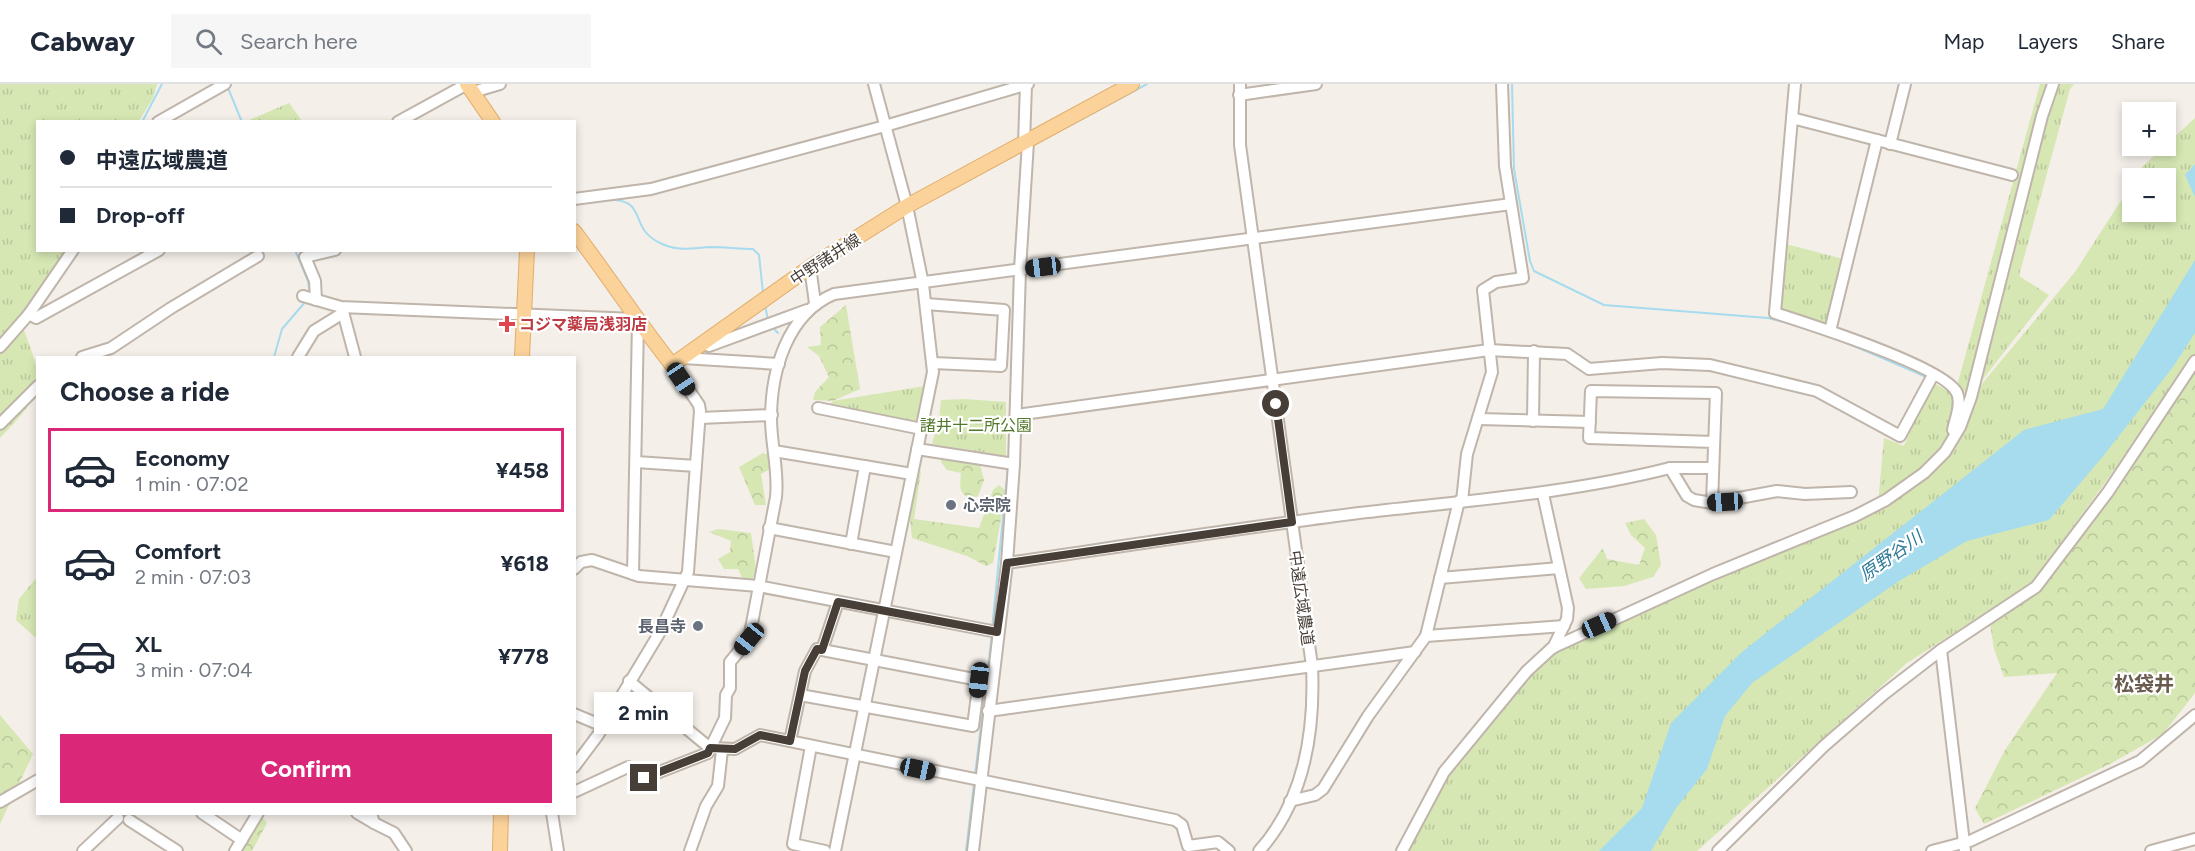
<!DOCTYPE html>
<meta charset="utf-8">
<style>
:root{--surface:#fff;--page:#f6f6f7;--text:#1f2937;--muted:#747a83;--line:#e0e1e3;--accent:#db2777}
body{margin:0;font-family:Figtree,"Noto Sans JP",sans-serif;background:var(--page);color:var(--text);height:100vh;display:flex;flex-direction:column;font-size:22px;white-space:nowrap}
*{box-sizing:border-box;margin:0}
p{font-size:20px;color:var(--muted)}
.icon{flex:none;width:33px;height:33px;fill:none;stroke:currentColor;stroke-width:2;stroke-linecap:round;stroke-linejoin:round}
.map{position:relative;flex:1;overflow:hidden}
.sheet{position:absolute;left:36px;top:272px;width:540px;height:459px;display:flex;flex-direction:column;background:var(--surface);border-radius:0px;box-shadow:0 3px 9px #0003}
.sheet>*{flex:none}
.top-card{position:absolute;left:36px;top:36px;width:540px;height:132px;border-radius:0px;box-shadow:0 3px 9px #0003;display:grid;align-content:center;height:132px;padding:0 24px;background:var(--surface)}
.tools{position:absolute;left:2122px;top:18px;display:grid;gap:12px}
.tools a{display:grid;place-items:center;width:54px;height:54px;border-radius:0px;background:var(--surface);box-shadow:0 3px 9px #0003;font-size:30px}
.end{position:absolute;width:27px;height:27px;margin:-14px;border:8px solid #473f37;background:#fff;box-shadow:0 0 0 3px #fff}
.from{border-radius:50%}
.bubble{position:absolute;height:42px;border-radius:0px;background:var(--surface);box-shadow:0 3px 9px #0003;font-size:20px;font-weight:700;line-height:42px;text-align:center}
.car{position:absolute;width:18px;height:36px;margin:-18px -9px;border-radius:8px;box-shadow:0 0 4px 2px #0007;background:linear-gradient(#222 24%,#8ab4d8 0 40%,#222 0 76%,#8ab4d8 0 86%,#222 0)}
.top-card b{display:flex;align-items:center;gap:21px;height:57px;font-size:22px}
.top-card b+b{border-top:2px solid var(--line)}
.top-card i{width:15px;height:15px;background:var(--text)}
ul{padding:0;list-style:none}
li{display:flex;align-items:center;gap:18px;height:84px;margin:0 12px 9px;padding:0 12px;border:3px solid transparent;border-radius:0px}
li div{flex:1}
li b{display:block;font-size:22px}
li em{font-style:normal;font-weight:700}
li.selected{border-color:var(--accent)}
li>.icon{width:54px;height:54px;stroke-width:1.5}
h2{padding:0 24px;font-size:27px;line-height:72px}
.button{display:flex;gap:12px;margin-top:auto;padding:12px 24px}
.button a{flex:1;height:69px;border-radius:0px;background:var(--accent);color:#fff;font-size:24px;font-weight:700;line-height:69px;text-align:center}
header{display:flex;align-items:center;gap:36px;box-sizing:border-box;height:84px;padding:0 30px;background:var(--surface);border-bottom:2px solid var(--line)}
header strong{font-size:28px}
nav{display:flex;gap:33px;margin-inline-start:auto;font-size:21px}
.search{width:420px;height:54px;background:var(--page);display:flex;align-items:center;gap:15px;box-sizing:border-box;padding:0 21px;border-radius:0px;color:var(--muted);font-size:22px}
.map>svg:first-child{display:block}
.grass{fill:url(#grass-tufts)}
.forest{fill:url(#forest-crowns)}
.water{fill:#a7dbee}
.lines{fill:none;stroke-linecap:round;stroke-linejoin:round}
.stream{stroke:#a7dbee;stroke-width:2}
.minor-casing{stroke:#bfb5ab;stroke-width:14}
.major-casing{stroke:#e0ad6a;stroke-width:16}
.minor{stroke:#fff;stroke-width:10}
.major{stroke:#fbd29a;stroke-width:14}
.route{stroke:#473f37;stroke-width:8}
.health-dot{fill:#e0444e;stroke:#fff;stroke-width:2}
.worship-dot{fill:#6b7280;stroke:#fff;stroke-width:2}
.labels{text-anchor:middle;stroke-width:4.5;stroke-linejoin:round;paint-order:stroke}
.street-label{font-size:16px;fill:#473f37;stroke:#fff}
.health-label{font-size:16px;font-weight:bold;fill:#be3a42;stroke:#fff;text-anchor:start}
.park-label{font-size:16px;fill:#53782c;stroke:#fff}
.worship-label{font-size:16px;font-weight:bold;fill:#5b616d;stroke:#fff;text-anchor:start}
.water-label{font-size:18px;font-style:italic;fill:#2e7a98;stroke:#fff}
.quarter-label{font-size:20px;font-weight:bold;fill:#6a5b4f;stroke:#fff}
</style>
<header>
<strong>Cabway</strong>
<div class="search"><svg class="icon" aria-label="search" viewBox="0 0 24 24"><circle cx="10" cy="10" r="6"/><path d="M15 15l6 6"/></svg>Search here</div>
<nav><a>Map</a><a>Layers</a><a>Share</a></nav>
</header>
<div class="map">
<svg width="2195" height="767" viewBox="0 0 2195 767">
<defs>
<pattern id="grass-tufts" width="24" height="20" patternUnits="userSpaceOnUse" patternTransform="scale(1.5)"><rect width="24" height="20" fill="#d6e7b3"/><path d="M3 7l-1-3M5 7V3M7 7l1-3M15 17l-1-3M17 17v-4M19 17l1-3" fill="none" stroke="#b9c79b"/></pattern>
<pattern id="forest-crowns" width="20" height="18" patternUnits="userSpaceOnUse" patternTransform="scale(1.5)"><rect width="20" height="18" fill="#d6e7b3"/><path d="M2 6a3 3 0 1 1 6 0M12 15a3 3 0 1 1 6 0" fill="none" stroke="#b9c79b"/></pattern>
</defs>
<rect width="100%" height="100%" fill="#f4efe9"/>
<g class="grass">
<path d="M0,0H157L153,14L139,37L38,38V166L66,167L21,239C45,300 47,306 0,354Z"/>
<polygon points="2040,0 2074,0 2070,5 2019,192 2049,211 1972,309 1963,307 1958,298"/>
<polygon points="289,19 302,37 250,37 249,36"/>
<polygon points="2195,34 2195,275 2032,499 1907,579 1697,767 1400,767 1481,641 1558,561 1878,420 1884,354 1904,362 1930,297 1950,308 1971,313 2075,188 2133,98 2133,128 2166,128 2166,94 2135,94 2142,83"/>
<polygon points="1786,160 1847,176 1831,242 1779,226"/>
<polygon points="925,302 918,338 831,320 833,317"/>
<polygon points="964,315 1006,318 1006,372 932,360 939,336 941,316"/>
<polygon points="37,493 37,555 16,536 19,515"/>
</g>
<g class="forest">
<polygon points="846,221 860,305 833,317 813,316 815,308 829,293 819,272 807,263 821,261 820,243"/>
<polygon points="2195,288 2195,609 2163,650 2110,680 1984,740 1975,724 2005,666 2057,589 2004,593 1994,565 1989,534 2028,508"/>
<polygon points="763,369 775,373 776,382 761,390 766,421 755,421 739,383"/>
<path d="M943,369L980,380L984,396L978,412L970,415C958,408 960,402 961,389L947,386L941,378Z"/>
<polygon points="917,387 921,387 914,435 979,444 993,406 999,401 1006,407 993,479 986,482 967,472 912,454 910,435"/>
<polygon points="1644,435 1656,451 1661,481 1653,493 1624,502 1586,505 1579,494 1603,464 1607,475 1639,481 1645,464 1631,451 1625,439"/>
<polygon points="718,445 751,449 756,485 752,495 744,497 738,485 724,485 718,475 730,468 731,457 709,448"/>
<polygon points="0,631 33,670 0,740"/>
<polygon points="259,729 267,739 252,767 235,767"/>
</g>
<g class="water">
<polygon points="2195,80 2195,113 2185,91"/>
<polygon points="2195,176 2195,249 2173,283 2104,371 2049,436 1967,457 1899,497 1752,599 1725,632 1707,685 1676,724 1651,767 1599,767 1642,724 1671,639 1742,568 2024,346 2103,325"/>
</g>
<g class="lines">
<g class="stream">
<path d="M1512,0L1514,85L1530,177L1534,187L1604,221L1768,234C1822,246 1875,271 1926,293"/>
<polyline points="228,4 242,38"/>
<polyline points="142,38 162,0"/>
<polyline points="1065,44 1147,0"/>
<path d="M603,116C651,113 626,143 660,159C678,168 691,164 711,163C725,163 739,165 753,165L759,171L763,209"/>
<polyline points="295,166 308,197 310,209"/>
<polyline points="1014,183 1023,67"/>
<polyline points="43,218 79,166"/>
<polyline points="765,221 768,236"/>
<polyline points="772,243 778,249"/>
<polyline points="274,273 282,245 306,217"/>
<polyline points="1010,354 1014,188"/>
<polyline points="992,545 1008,383"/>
<polyline points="975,691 992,550"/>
<polyline points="123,736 127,729"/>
<polyline points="91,767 106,752"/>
<polyline points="966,767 974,699"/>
</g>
<g class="minor-casing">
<g id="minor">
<path d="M1240,0V61L1312,582C1315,647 1304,717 1259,767"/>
<path d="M1795,0L1775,229C1806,239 1946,283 1957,309C1962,320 1955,336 1953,346"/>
<polyline points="473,8 500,0"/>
<polyline points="1239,11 1316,0"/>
<polyline points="1792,34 2012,91"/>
<polyline points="158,38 225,0"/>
<polyline points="398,38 467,0"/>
<polyline points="1024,60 1026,0"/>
<polyline points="1890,60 1905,0"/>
<polyline points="574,115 651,105 885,42 1028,0"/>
<polyline points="810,183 815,219"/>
<polyline points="303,212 341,223 635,235"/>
<polyline points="316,216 315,197 305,173 335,166"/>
<polyline points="926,220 1004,226 1001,282 933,279"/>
<polyline points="342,224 355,273"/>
<polyline points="29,230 36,234 159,166"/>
<polyline points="1830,247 1877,56"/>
<polyline points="702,259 709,262 807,226"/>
<polyline points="0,263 29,230 73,166"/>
<polyline points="82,273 111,264 171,224 258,172"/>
<polyline points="298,273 314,247 343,229"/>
<polyline points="683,274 779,280"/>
<polyline points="818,324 922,345"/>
<polyline points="1016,331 1489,266 1567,270 1589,285 1662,279 1710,281 1817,307 1900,352 1933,291"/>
<polyline points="700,334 772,331"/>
<polyline points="1478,335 1590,338"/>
<polyline points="1533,337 1534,267"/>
<polyline points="0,340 38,302"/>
<polyline points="917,365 1014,380"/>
<polyline points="774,367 912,390"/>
<polyline points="636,378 696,382"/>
<polyline points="1670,384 1713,384"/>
<polyline points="1543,410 1568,524 1567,535 1553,564"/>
<polyline points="1462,417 1467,370 1492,288 1483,206 1496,198 1523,194 1505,82 1502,0"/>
<polyline points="1712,419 1716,309 1591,307 1589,354 1714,358"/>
<polyline points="769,444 896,468"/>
<polyline points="851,460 865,382"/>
<path d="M1007,479C1124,462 1241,444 1359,429C1463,417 1567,410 1670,384L1687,412L1694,416L1712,419L1777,407L1805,410L1851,408"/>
<polyline points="574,485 581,478 592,476 639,492 758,502 997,548"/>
<polyline points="633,490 638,239"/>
<polyline points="1440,494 1559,484"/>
<polyline points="1426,552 1564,542"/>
<polyline points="822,566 838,518"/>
<polyline points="1941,566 1965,767"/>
<polyline points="629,597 710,664 735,665 760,651 1175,736 1182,741 1188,762 1218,758 1229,767"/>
<polyline points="988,627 1415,568"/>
<polyline points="574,630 603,642"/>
<polyline points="790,657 805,587 817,565 979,596 973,642 800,611"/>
<polyline points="811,662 793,760 825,767"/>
<polyline points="574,683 598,651 660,548 688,488 700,327 699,321 672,281"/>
<path d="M574,708L628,683L644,694L708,669L725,634L726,611L730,604V578L749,555L776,413C779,387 771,361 771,335C771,287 787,230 834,210L1511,120"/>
<polyline points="1290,717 1315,711 1323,705 1368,632 1426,552 1459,417"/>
<polyline points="0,718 38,696"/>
<polyline points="202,729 242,756"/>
<polyline points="357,729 374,739"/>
<polyline points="371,729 374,739 394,749 406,767"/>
<polyline points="552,729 558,767"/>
<polyline points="129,736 177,767"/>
<polyline points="83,767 118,734"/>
<polyline points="235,767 258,729"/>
<polyline points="690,767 706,722 718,702 722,666"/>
<polyline points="835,767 933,288 923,200 907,122 874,0"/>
<polyline points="973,767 1007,479 1014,380 1020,186 1028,58"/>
<polyline points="1402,767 1444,688 1527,587 1552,564 1713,490 1855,432 1886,416 1924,389 1945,368 1960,343 1971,313 2042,32 2053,0"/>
<polyline points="1718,767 1824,662 1884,610 1941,566 2036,503 2108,408 2195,277"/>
<polyline points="1932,767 1970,757 2140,677 2195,631"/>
<polyline points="2151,767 2195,755"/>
</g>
</g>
<g class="major-casing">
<g id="major">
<polyline points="467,0 493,38"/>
<path d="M574,147C608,192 638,238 672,281L810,183L907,122L1132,0"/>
<polyline points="522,273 527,166"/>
<polyline points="500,767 501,729"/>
</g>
</g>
<use href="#minor" class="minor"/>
<use href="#major" class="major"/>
</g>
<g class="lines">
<polyline class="route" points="644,694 708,669 710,664 735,665 760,651 790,657 805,587 817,565 822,566 838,518 997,548 1007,479 1292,438 1276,320"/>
</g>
<path class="health-dot" d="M504 231h6v6h6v6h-6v6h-6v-6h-6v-6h6z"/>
<g class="worship-dot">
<circle cx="951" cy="421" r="6"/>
<circle cx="698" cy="542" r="6"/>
</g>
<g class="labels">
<g class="street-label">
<text transform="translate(825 175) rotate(-33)" y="6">中野諸井線</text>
<text transform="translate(1302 514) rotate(82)" y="6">中遠広域農道</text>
</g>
<g class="health-label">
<text x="519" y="246">コジマ薬局浅羽店</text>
</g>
<g class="park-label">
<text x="976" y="347">諸井十二所公園</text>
</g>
<g class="worship-label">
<text x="963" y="427">心宗院</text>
<text x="686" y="548" text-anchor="end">長昌寺</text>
</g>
<g class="water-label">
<text transform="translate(1891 472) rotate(-35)" y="6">原野谷川</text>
</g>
<g class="quarter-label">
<text x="2144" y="607">松袋井</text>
</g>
</g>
</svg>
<div class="tools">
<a>+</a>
<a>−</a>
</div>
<i class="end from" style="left:1276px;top:320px"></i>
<i class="end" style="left:644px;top:694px"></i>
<div class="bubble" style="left:594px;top:608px;width:99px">2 min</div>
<i class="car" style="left:1043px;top:183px;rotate:263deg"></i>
<i class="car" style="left:681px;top:295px;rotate:146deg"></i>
<i class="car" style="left:1725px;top:418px;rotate:267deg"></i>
<i class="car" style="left:1599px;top:541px;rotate:66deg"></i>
<i class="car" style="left:749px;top:555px;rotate:219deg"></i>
<i class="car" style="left:979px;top:596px;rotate:187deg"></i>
<i class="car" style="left:918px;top:685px;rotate:102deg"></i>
<div class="top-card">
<b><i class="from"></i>中遠広域農道</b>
<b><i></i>Drop-off</b>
</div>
<section class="sheet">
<h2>Choose a ride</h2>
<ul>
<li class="selected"><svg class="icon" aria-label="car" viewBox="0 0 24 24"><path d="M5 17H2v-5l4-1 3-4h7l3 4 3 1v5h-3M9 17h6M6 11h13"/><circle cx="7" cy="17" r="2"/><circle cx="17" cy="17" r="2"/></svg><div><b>Economy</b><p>1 min · 07:02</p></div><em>¥458</em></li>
<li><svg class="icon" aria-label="car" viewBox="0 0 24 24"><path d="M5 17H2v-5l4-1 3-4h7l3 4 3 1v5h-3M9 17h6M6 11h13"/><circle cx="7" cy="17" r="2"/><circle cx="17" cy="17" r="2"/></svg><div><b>Comfort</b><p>2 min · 07:03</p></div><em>¥618</em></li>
<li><svg class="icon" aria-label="car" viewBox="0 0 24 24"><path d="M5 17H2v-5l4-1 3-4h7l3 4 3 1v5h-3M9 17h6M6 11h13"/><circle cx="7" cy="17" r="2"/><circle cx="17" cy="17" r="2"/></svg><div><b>XL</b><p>3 min · 07:04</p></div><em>¥778</em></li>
</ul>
<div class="button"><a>Confirm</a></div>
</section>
</div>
